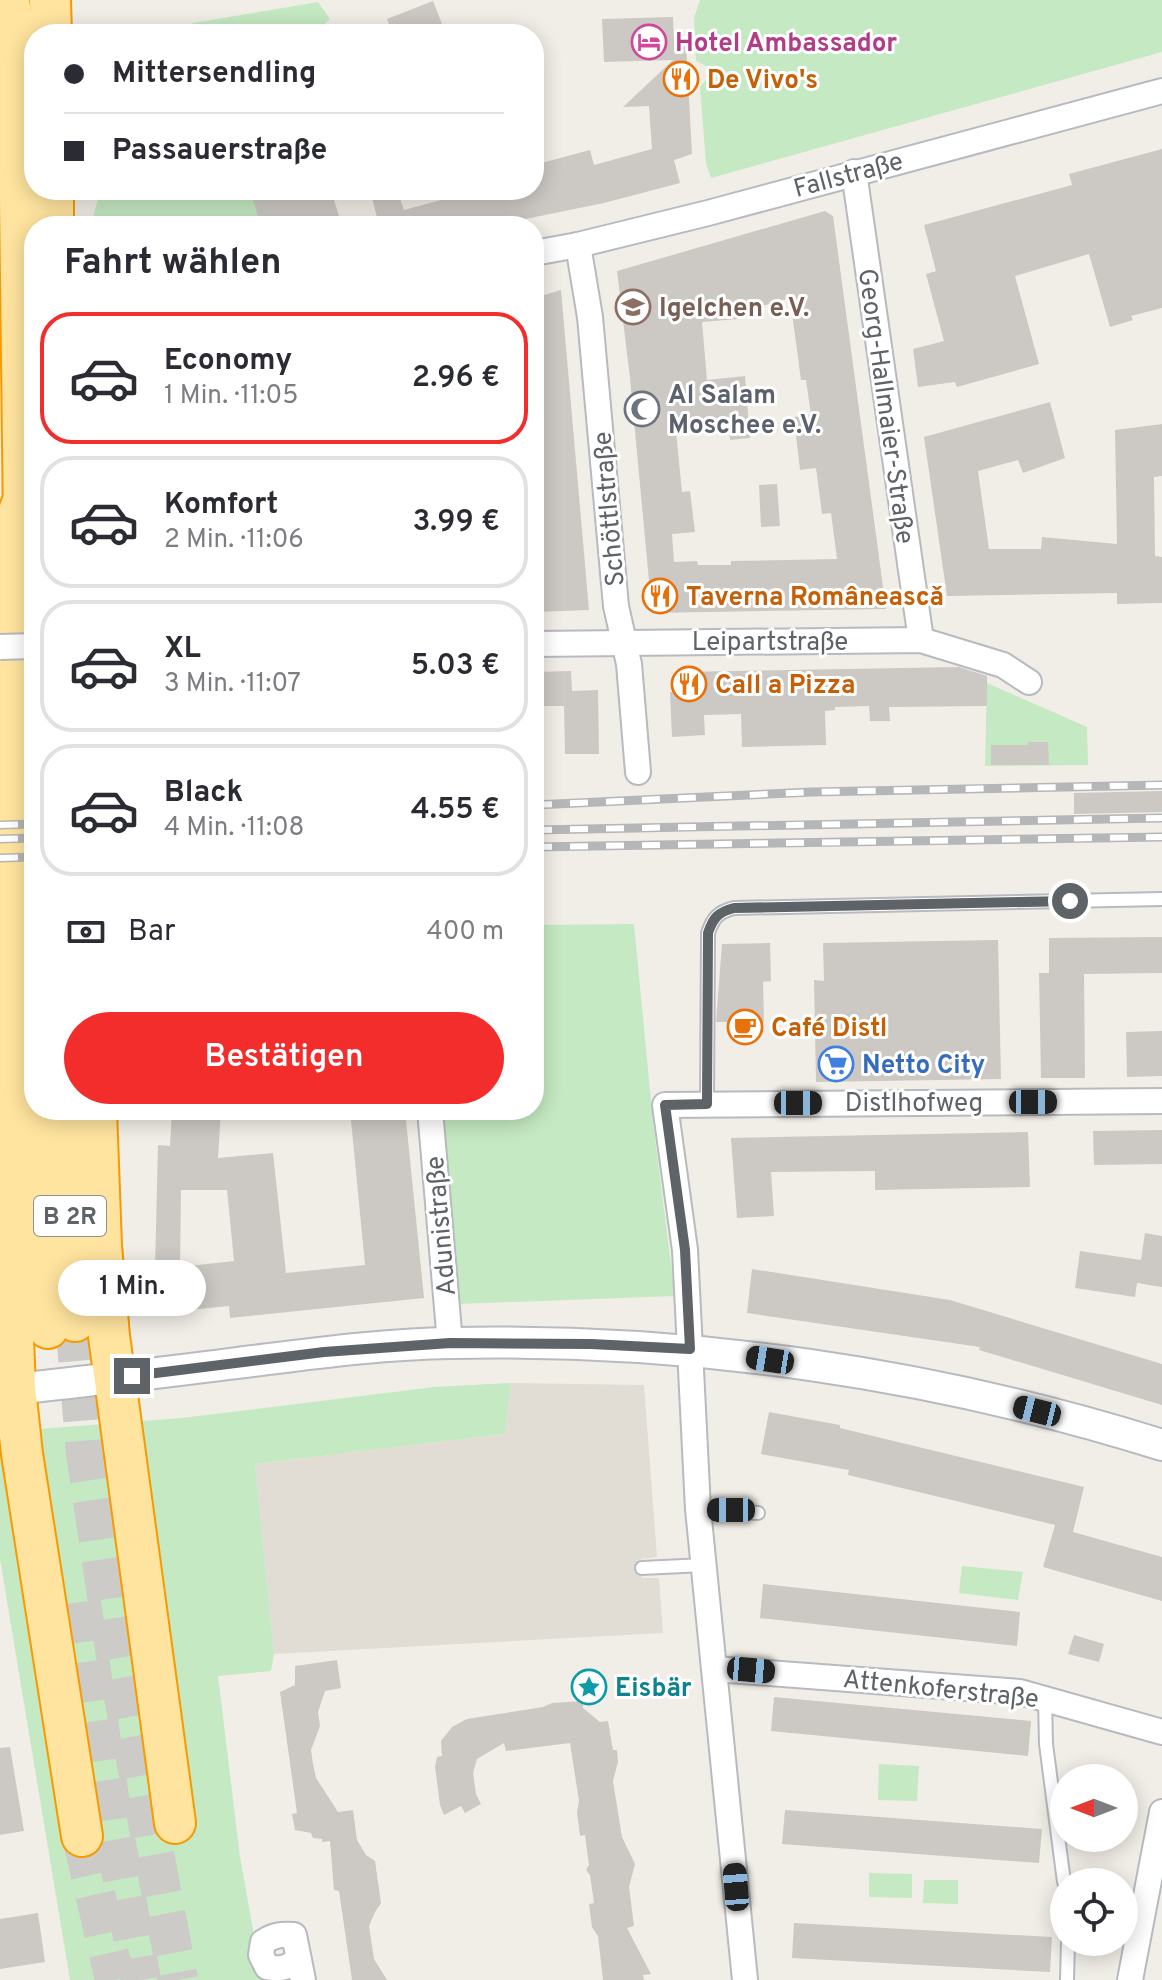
<!DOCTYPE html>
<html lang="de">
<meta charset="utf-8">
<style>
:root{--surface:#fff;--page:#f2f2f3;--text:#2b2b33;--muted:#7c7c81;--line:#e1e1e2;--accent:#f22d2c}
body{margin:0;font-family:Overpass,sans-serif;background:var(--page);color:var(--text);height:100vh;display:flex;flex-direction:column;font-size:30px;white-space:nowrap}
*{box-sizing:border-box;margin:0}
p{font-size:26px;color:var(--muted)}
.icon{flex:none;width:44px;height:44px;fill:none;stroke:currentColor;stroke-width:2;stroke-linecap:round;stroke-linejoin:round}
.map{position:relative;flex:1;overflow:hidden}
.drawer{position:absolute;left:24px;top:216px;width:520px;height:904px;display:flex;flex-direction:column;background:var(--surface);border-radius:32px;box-shadow:0 4px 20px #0003}
.drawer>*{flex:none}
.top-card{position:absolute;left:24px;top:24px;width:520px;height:176px;border-radius:32px;box-shadow:0 4px 20px #0003;display:grid;align-content:center;height:176px;padding:0 40px;background:var(--surface)}
.needle{width:52px;rotate:270deg}
.tools{position:absolute;left:1050px;top:1764px;display:grid;gap:16px}
.tools a{display:grid;place-items:center;width:88px;height:88px;border-radius:50%;background:var(--surface);box-shadow:0 4px 20px #0003;font-size:40px}
.end{position:absolute;width:36px;height:36px;margin:-18px;border:10px solid #5e6368;background:#fff;box-shadow:0 0 0 4px #fff}
.from{border-radius:50%}
.bubble{position:absolute;height:56px;border-radius:28px;background:var(--surface);box-shadow:0 4px 20px #0003;font-size:26px;font-weight:600;line-height:56px;text-align:center}
.car{position:absolute;width:24px;height:48px;margin:-24px -12px;border-radius:10px;box-shadow:0 0 6px 2px #0007;background:linear-gradient(#222 24%,#8ab4d8 0 40%,#222 0 76%,#8ab4d8 0 86%,#222 0)}
.top-card b{display:flex;align-items:center;gap:28px;height:76px;font-size:30px}
.top-card b+b{border-top:2px solid var(--line)}
.top-card i{width:20px;height:20px;background:var(--text)}
ul{padding:0;list-style:none}
li{display:flex;align-items:center;gap:24px;height:132px;margin:0 16px 12px;padding:0 24px;border:4px solid var(--line);border-radius:32px}
li div{flex:1}
li b{display:block;font-size:30px}
li em{font-style:normal;font-weight:600}
li.on{border-color:var(--accent)}
li>.icon{width:72px;height:72px;stroke-width:1.5}
h2{padding:0 40px;font-size:36px;line-height:96px}
.pay{display:flex;align-items:center;gap:20px;height:88px;padding:0 40px;font-size:30px}
.pay p{margin-inline-start:auto}
.action{display:flex;gap:16px;margin-top:auto;padding:16px 40px}
.action a{flex:1;height:92px;border-radius:48px;background:var(--accent);color:#fff;font-size:32px;font-weight:600;line-height:92px;text-align:center}
.map>svg:first-child{display:block}
.education{fill:#e1ddd5}
.green{fill:#c5e9c2}
.building{fill:#ccc9c4;fill-rule:evenodd}
.lines{fill:none;stroke-linecap:round;stroke-linejoin:round}
.trunk-tunnel{stroke:#cccbc7;stroke-width:40;stroke-dasharray:40 20;stroke-linecap:butt}
.service-casing{stroke:#b7babe;stroke-width:16}
.minor-casing{stroke:#b7babe;stroke-width:28}
.tertiary-casing{stroke:#b7babe;stroke-width:34}
.trunk-casing{stroke:#f89900;stroke-width:44}
.service{stroke:#fff;stroke-width:12}
.minor{stroke:#fff;stroke-width:24}
.tertiary{stroke:#fff;stroke-width:30}
.trunk{stroke:#ffe49f;stroke-width:40}
.rail-casing{stroke:#b5b6b7;stroke-width:9}
.rail{stroke:#fff;stroke-width:6;stroke-dasharray:18;stroke-linecap:butt}
.minor-bridge-casing{stroke:#b7babe;stroke-width:28;stroke-linecap:butt}
.minor-bridge{stroke:#fff;stroke-width:24}
.route{stroke:#5e6368;stroke-width:10}
.labels{text-anchor:middle;stroke-width:6;stroke-linejoin:round;paint-order:stroke}
.shield{fill:#fff;stroke:#8e9295;stroke-width:2}
.shield-label{font-size:24px;font-weight:bold;fill:#5e6368}
.hotel-label{font-size:26px;font-weight:bold;fill:#b23c85;stroke:#fff;text-anchor:start}
.food-label{font-size:26px;font-weight:bold;fill:#c56008;stroke:#fff;text-anchor:start}
.street-label{font-size:26px;fill:#5e6368;stroke:#fff}
.education-label{font-size:26px;font-weight:bold;fill:#785e54;stroke:#fff;text-anchor:start}
.worship-label{font-size:26px;font-weight:bold;fill:#5b616d;stroke:#fff;text-anchor:start}
.shop-label{font-size:26px;font-weight:bold;fill:#366cbe;stroke:#fff;text-anchor:start}
.culture-label{font-size:26px;font-weight:bold;fill:#0d838f;stroke:#fff;text-anchor:start}
</style>
<div class="map">
<svg width="1162" height="1980" viewBox="0 0 1162 1980">
<rect width="100%" height="100%" fill="#f1eee7"/>
<polygon class="education" points="511,1383 644,1385 657,1557 641,1559 642,1578 659,1578 663,1633 274,1654 255,1464 505,1434"/>
<g class="green">
<polygon points="700,0 1162,0 1162,52 711,178 706,164 700,87 714,70 696,61 694,18"/>
<path d="M318,2L330,19C313,43 203,34 171,34L193,23Z"/>
<polygon points="101,190 263,190 263,209 268,226 90,226"/>
<polygon points="987,683 1087,727 1088,765 985,766"/>
<polygon points="634,924 653,1122 675,1296 458,1304 443,1110 534,1110 534,925"/>
<polygon points="511,1383 505,1434 255,1464 274,1654 271,1671 218,1676 240,1857 262,1980 70,1980 0,1559 0,1432 182,1418 434,1387"/>
<polygon points="962,1566 1023,1572 1018,1600 959,1593"/>
<polygon points="879,1764 919,1766 917,1801 878,1800"/>
<polygon points="869,1873 912,1874 912,1898 869,1897"/>
<polygon points="924,1880 958,1880 958,1904 923,1903"/>
</g>
<g class="building">
<polygon points="433,1 446,34 393,34 387,19"/>
<polygon points="673,17 674,41 686,41 692,154 674,160 680,183 604,203 500,224 501,226 366,226 366,220 377,217 370,190 397,190 404,210 478,190 534,190 534,165 590,150 594,165 652,149 649,106 623,107 673,60 604,62 602,19"/>
<polygon points="1162,149 1162,308 1131,316 1133,320 1110,327 1089,254 1015,276 1039,364 957,387 955,382 918,387 913,349 944,341 926,274 936,271 924,225 1072,185 1069,174"/>
<polygon points="271,190 331,190 342,226 261,226 253,200 272,194"/>
<path d="M825,211L833,216L886,609L652,613L630,378L617,271ZM790,298L801,380H806L811,415L794,417L800,470L816,468L822,514L831,513L837,559L731,561V565H698L697,561L674,562L672,534L695,532L690,491L682,492L676,431L729,427L730,440L750,438L745,376L707,380L702,322L738,319V313Z"/>
<polygon points="561,290 589,610 534,612 534,571 544,570 539,522 534,522 534,298"/>
<polygon points="1050,402 1065,458 1023,473 1018,460 978,471 989,549 1041,549 1042,537 1117,544 1115,430 1162,424 1162,476 1154,477 1155,556 1162,557 1162,603 1117,604 1117,593 947,596 924,437"/>
<polygon points="777,484 780,526 761,527 759,485"/>
<polygon points="959,667 987,676 987,706 889,707 890,721 870,721 869,706 835,707 835,710 825,711 826,745 742,747 741,714 704,715 705,735 672,737 670,692 678,692 677,672"/>
<polygon points="571,671 572,691 598,690 599,754 565,754 564,706 534,706 534,672"/>
<polygon points="1028,742 1048,742 1049,765 991,765 991,745 1028,745"/>
<polygon points="1162,791 1162,812 1074,814 1074,793"/>
<polygon points="1162,937 1162,973 1084,974 1085,1078 1041,1078 1039,973 1049,973 1049,938"/>
<polygon points="998,940 1001,1079 816,1082 814,980 824,981 823,943"/>
<polygon points="770,943 771,981 763,982 764,1022 716,1022 722,944"/>
<polygon points="1162,1031 1162,1076 1127,1077 1126,1032"/>
<path d="M172,1110H221L218,1158L273,1153L286,1273L365,1265L350,1110H405L424,1298L230,1318L229,1306L169,1312L164,1268H155L158,1145L170,1146ZM181,1190H227L234,1261L180,1267Z"/>
<polygon points="1162,1130 1162,1164 1094,1165 1093,1131"/>
<polygon points="1028,1132 1030,1187 875,1190 875,1171 771,1172 774,1216 737,1218 731,1138"/>
<polygon points="1145,1233 1162,1236 1162,1287 1137,1283 1135,1297 1075,1288 1080,1251 1141,1260"/>
<polygon points="752,1269 950,1300 1162,1364 1162,1405 979,1350 980,1347 747,1313"/>
<polygon points="769,1412 840,1425 840,1428 1084,1487 1073,1532 1162,1557 1162,1601 1043,1567 1055,1525 848,1475 849,1470 761,1454"/>
<polygon points="763,1584 1020,1612 1017,1646 760,1618"/>
<polygon points="1074,1635 1104,1644 1099,1662 1068,1654"/>
<polygon points="337,1660 341,1688 325,1691 318,1712 320,1726 311,1750 313,1764 316,1778 338,1812 353,1810 357,1840 366,1855 375,1861 381,1903 375,1912 369,1926 374,1959 387,1980 352,1980 339,1891 334,1890 330,1841 322,1842 322,1839 313,1838 311,1833 295,1830 292,1814 297,1813 280,1692 295,1685 295,1666"/>
<polygon points="774,1697 1031,1721 1028,1756 771,1731"/>
<polygon points="583,1701 583,1708 600,1722 608,1721 613,1750 617,1750 618,1762 613,1781 622,1837 635,1864 629,1887 634,1926 627,1928 651,1974 643,1975 644,1980 603,1980 598,1936 592,1927 589,1904 594,1903 590,1875 586,1870 589,1865 585,1835 580,1836 577,1813 579,1801 570,1743 506,1751 504,1743 477,1759 473,1773 476,1794 481,1804 465,1813 461,1806 444,1815 440,1805 435,1767 437,1757 442,1756 441,1741 452,1727 467,1719 543,1707 552,1703"/>
<polygon points="10,1747 24,1831 0,1835 0,1748"/>
<polygon points="785,1810 1042,1829 1039,1863 782,1844"/>
<polygon points="38,1913 45,1962 0,1969 0,1919"/>
<polygon points="794,1923 1052,1937 1050,1972 792,1958"/>
</g>
<g class="lines">
<g class="trunk-tunnel">
<polyline points="75,1321 86,1453 115,1649 178,1980"/>
<polyline points="81,1602 114,1832 141,1980"/>
<polyline points="82,1836 115,1980"/>
</g>
<g class="service-casing">
<g id="service">
<path d="M707,1104L708,933C713,918 718,912 734,908L1162,899"/>
<polyline points="698,1509 758,1513"/>
<polyline points="642,1568 704,1565"/>
<polyline points="1045,1699 1046,1744 1064,1882"/>
<polyline points="1067,1980 1068,1942"/>
</g>
</g>
<g class="minor-casing">
<g id="minor">
<polyline points="854,172 921,640"/>
<polyline points="578,245 590,317 616,606 629,664 638,772"/>
<polyline points="534,253 578,245 708,213 1162,91"/>
<polyline points="534,644 921,640 1003,665 1029,682"/>
<polyline points="430,1110 450,1343"/>
<polyline points="715,1669 1020,1692 1162,1732"/>
<path d="M299,1959C287,1968 280,1970 267,1967L261,1955L263,1942C274,1935 281,1934 294,1935L303,1980"/>
<polyline points="745,1980 698,1509 685,1250 665,1105 1162,1101"/>
<polyline points="1130,1980 1162,1812"/>
</g>
</g>
<g class="tertiary-casing">
<path id="tertiary" d="M0,1391C76,1382 153,1374 229,1364C303,1355 377,1344 452,1343C692,1338 933,1373 1162,1445"/>
</g>
<g class="trunk-casing">
<g id="trunk">
<polyline points="9,0 14,36 19,116 24,525"/>
<polyline points="50,0 51,34"/>
<polyline points="53,190 53,226"/>
<polyline points="24,499 8,539 2,876 8,1210 15,1389 22,1454 82,1836"/>
<polyline points="30,789 34,968"/>
<polyline points="38,1110 48,1328"/>
<polyline points="66,1110 75,1321"/>
<polyline points="96,1110 101,1246 109,1336 175,1823"/>
</g>
</g>
<use href="#service" class="service"/>
<use href="#minor" class="minor"/>
<use href="#tertiary" class="tertiary"/>
<use href="#trunk" class="trunk"/>
<g class="rail-casing">
<g id="rail">
<polyline points="534,805 812,792 1162,785"/>
<polyline points="0,825 34,824"/>
<polyline points="534,830 1162,818"/>
<polyline points="0,839 34,838"/>
<polyline points="534,847 1162,837"/>
<polyline points="0,858 34,857"/>
</g>
</g>
<use href="#rail" class="rail"/>
<g class="minor-bridge-casing">
<polyline id="minor-bridge" points="0,647 34,646"/>
</g>
<use href="#minor-bridge" class="minor-bridge"/>
</g>
<g class="lines">
<path class="route" d="M132,1376L324,1352L450,1343L591,1344L690,1349L685,1250L665,1105L707,1104L708,933C713,918 718,912 734,908L1070,901"/>
</g>
<defs>
<g id="hotel-ring" transform="scale(1.8)"><circle r="9.5" fill="#fff" stroke="#d1479c" stroke-width="1.5"/><path d="M-6-4.5h1.5V1H6V5H4.5V3h-9V5H-6ZM-4 0a1.8 1.8 0 1 1 3.6 0ZM.5 0V-2.5h3Q6-2.5 6 0Z" fill="#d1479c"/></g>
<g id="restaurant-ring" transform="scale(1.8)"><circle r="9.5" fill="#fff" stroke="#e8710a" stroke-width="1.5"/><path d="M-5-6h1v4h1v-4h1v4h1v-4h1v5L-1.5 .5V6h-2V.5L-5-1ZM5-6V6H3V1.5H1.5Q1.5-4 5-6Z" fill="#e8710a"/></g>
<g id="school-ring" transform="scale(1.8)"><circle r="9.5" fill="#fff" stroke="#8d6e63" stroke-width="1.5"/><path d="M0-5L7-2L0 1L-7-2ZM-4 1L0 2.5L4 1V4Q0 6-4 4Z" fill="#8d6e63"/></g>
<g id="mosque-ring" transform="scale(1.8)"><circle r="9.5" fill="#fff" stroke="#6b7280" stroke-width="1.5"/><path d="M3.5-4.9A6 6 0 1 0 3.5 4.9A5 5 0 1 1 3.5-4.9Z" fill="#6b7280"/></g>
<g id="cafe-ring" transform="scale(1.8)"><circle r="9.5" fill="#fff" stroke="#e8710a" stroke-width="1.5"/><path d="M-5.5-4.5H6V0H3Q3 3.5 0 3.5H-2.5Q-5.5 3.5-5.5 0ZM3-3.2v2h1.7v-2ZM-6 4.5H4V6H-6Z" fill="#e8710a"/></g>
<g id="supermarket-ring" transform="scale(1.8)"><circle r="9.5" fill="#fff" stroke="#3f7fe0" stroke-width="1.5"/><path d="M-6-5.5h2.5l.6 2H6L4.5 2H-2.5L-4.4-4H-6ZM-1.5 3.2a1.3 1.3 0 1 0 .1 0ZM3 3.2a1.3 1.3 0 1 0 .1 0Z" fill="#3f7fe0"/></g>
<g id="sight-ring" transform="scale(1.8)"><circle r="9.5" fill="#fff" stroke="#0f9aa8" stroke-width="1.5"/><path d="M0-6L1.8-2.2L6-1.7L2.9 1.2L3.7 5.4L0 3.3L-3.7 5.4L-2.9 1.2L-6-1.7L-1.8-2.2Z" fill="#0f9aa8"/></g>
</defs>
<g fill-rule="evenodd">
<use href="#hotel-ring" x="649" y="42"/>
<use href="#restaurant-ring" x="681" y="79"/>
<use href="#school-ring" x="633" y="307"/>
<use href="#mosque-ring" x="642" y="409"/>
<use href="#restaurant-ring" x="660" y="596"/>
<use href="#restaurant-ring" x="689" y="684"/>
<use href="#cafe-ring" x="745" y="1027"/>
<use href="#supermarket-ring" x="836" y="1064"/>
<use href="#sight-ring" x="589" y="1687"/>
</g>
<g class="labels">
<rect class="shield" x="34" y="1196" width="72" height="40" rx="6"/>
<g class="shield-label">
<text x="70" y="1224">B 2R</text>
</g>
<g class="hotel-label">
<text x="675" y="51">Hotel Ambassador</text>
</g>
<g class="food-label">
<text x="707" y="88">De Vivo's</text>
<text x="686" y="605">Taverna Româneascǎ</text>
<text x="715" y="693">Call a Pizza</text>
<text x="771" y="1036">Café Distl</text>
</g>
<g class="street-label">
<text transform="translate(848 174) rotate(-15)" y="9">Fallstraße</text>
<text transform="translate(887 406) rotate(82)" y="9">Georg-Hallmaier-Straße</text>
<text transform="translate(608 509) rotate(-95)" y="9">Schöttlstraße</text>
<text x="770" y="650">Leipartstraße</text>
<text x="914" y="1111">Distlhofweg</text>
<text transform="translate(440 1226) rotate(-95)" y="9">Adunistraße</text>
<text transform="translate(941 1688) rotate(6)" y="9">Attenkoferstraße</text>
</g>
<g class="education-label">
<text x="659" y="316">Igelchen e.V.</text>
</g>
<g class="worship-label">
<text x="668" y="403">Al Salam<tspan x="668" dy="30">Moschee e.V.</tspan></text>
</g>
<g class="shop-label">
<text x="862" y="1073">Netto City</text>
</g>
<g class="culture-label">
<text x="615" y="1696">Eisbär</text>
</g>
</g>
</svg>
<div class="tools">
<a><svg class="needle" viewBox="-14 -14 28 28"><path d="M0-13l5 13h-10z" fill="#e53935"/><path d="M0 13l5-13h-10z" fill="#7c7c81"/></svg></a>
<a><svg class="icon" aria-label="locate" viewBox="0 0 24 24"><circle cx="12" cy="12" r="6"/><path d="M12 2v4M12 18v4M2 12h4M18 12h4"/></svg></a>
</div>
<i class="end from" style="left:1070px;top:901px"></i>
<i class="end" style="left:132px;top:1376px"></i>
<div class="bubble" style="left:58px;top:1260px;width:148px">1 Min.</div>
<i class="car" style="left:1033px;top:1102px;rotate:90deg"></i>
<i class="car" style="left:798px;top:1103px;rotate:90deg"></i>
<i class="car" style="left:770px;top:1360px;rotate:279deg"></i>
<i class="car" style="left:1037px;top:1411px;rotate:284deg"></i>
<i class="car" style="left:731px;top:1510px;rotate:270deg"></i>
<i class="car" style="left:751px;top:1670px;rotate:95deg"></i>
<i class="car" style="left:736px;top:1887px;rotate:355deg"></i>
<div class="top-card">
<b><i class="from"></i>Mittersendling</b>
<b><i></i>Passauerstraße</b>
</div>
<section class="drawer">
<h2>Fahrt wählen</h2>
<ul>
<li class="on"><svg class="icon" aria-label="car" viewBox="0 0 24 24"><path d="M5 17H2v-5l4-1 3-4h7l3 4 3 1v5h-3M9 17h6M6 11h13"/><circle cx="7" cy="17" r="2"/><circle cx="17" cy="17" r="2"/></svg><div><b>Economy</b><p>1 Min. · 11:05</p></div><em>2.96 €</em></li>
<li><svg class="icon" aria-label="car" viewBox="0 0 24 24"><path d="M5 17H2v-5l4-1 3-4h7l3 4 3 1v5h-3M9 17h6M6 11h13"/><circle cx="7" cy="17" r="2"/><circle cx="17" cy="17" r="2"/></svg><div><b>Komfort</b><p>2 Min. · 11:06</p></div><em>3.99 €</em></li>
<li><svg class="icon" aria-label="car" viewBox="0 0 24 24"><path d="M5 17H2v-5l4-1 3-4h7l3 4 3 1v5h-3M9 17h6M6 11h13"/><circle cx="7" cy="17" r="2"/><circle cx="17" cy="17" r="2"/></svg><div><b>XL</b><p>3 Min. · 11:07</p></div><em>5.03 €</em></li>
<li><svg class="icon" aria-label="car" viewBox="0 0 24 24"><path d="M5 17H2v-5l4-1 3-4h7l3 4 3 1v5h-3M9 17h6M6 11h13"/><circle cx="7" cy="17" r="2"/><circle cx="17" cy="17" r="2"/></svg><div><b>Black</b><p>4 Min. · 11:08</p></div><em>4.55 €</em></li>
</ul>
<div class="pay"><svg class="icon" aria-label="cash" viewBox="0 0 24 24"><path d="M3 7h18v10H3z"/><circle cx="12" cy="12" r="2"/></svg>Bar<p>400 m</p></div>
<div class="action"><a>Bestätigen</a></div>
</section>
</div>
